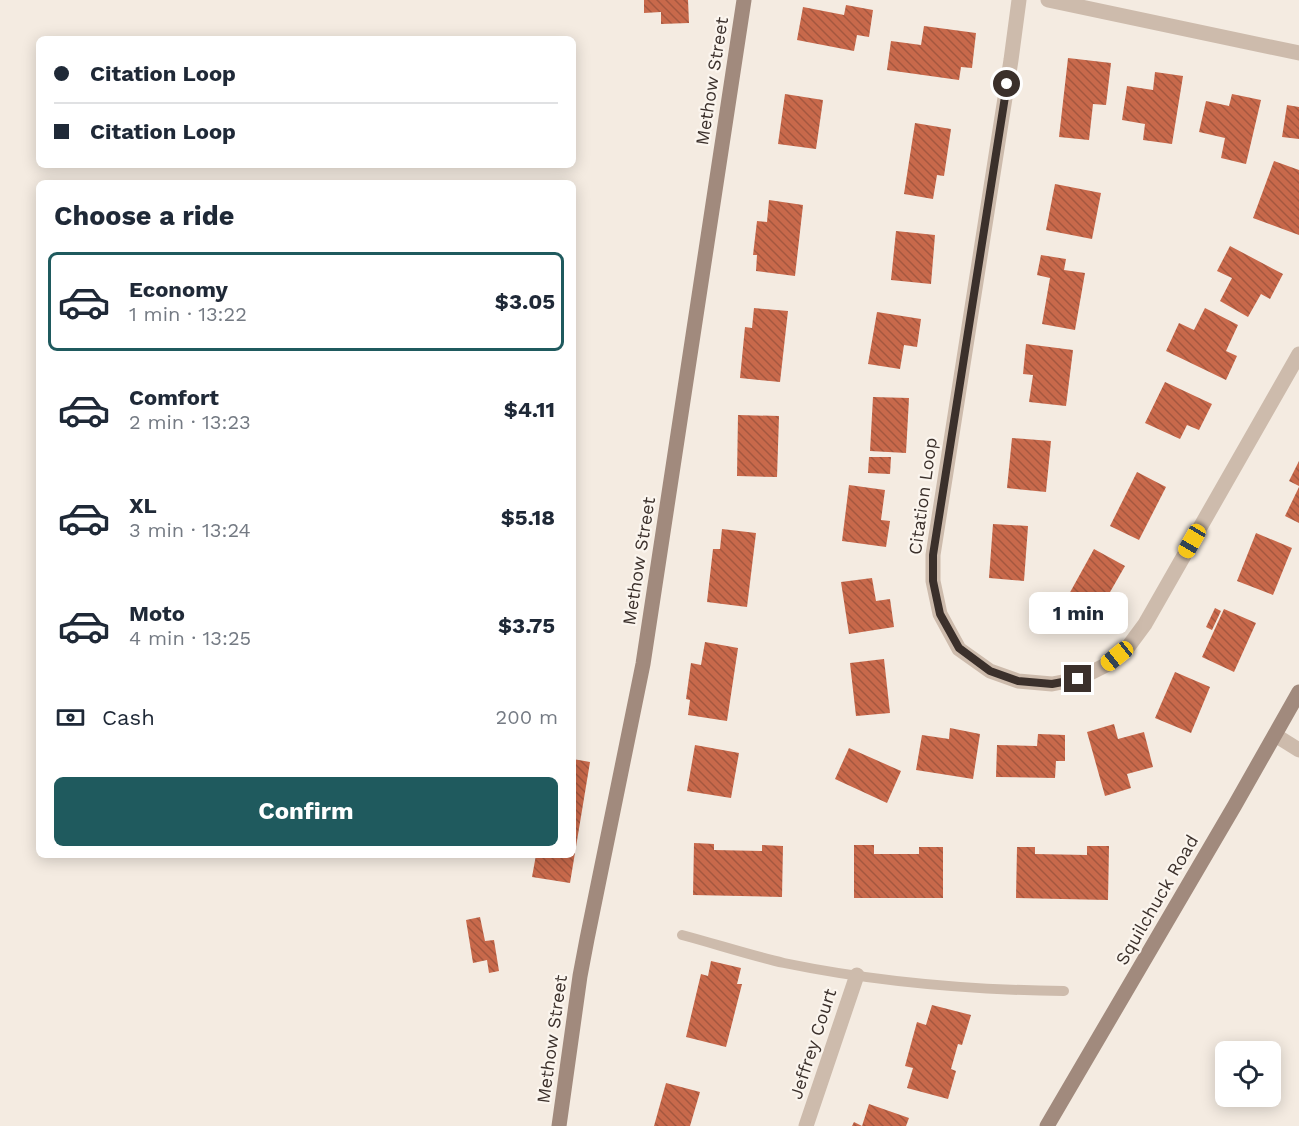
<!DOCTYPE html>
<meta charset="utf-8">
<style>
:root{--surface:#fff;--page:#f2f2f3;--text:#1f2937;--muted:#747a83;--line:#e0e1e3;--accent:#1f5a5e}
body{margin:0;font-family:"Work Sans",sans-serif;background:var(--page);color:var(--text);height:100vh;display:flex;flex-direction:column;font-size:22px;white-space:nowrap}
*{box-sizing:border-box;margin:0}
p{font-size:20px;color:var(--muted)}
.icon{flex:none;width:33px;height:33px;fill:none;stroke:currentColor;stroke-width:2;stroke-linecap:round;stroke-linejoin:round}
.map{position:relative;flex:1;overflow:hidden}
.details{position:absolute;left:36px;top:180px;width:540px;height:678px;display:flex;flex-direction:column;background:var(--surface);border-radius:9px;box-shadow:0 3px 15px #0003}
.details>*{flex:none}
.top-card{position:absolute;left:36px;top:36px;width:540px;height:132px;border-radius:9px;box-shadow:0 3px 15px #0003;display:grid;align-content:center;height:132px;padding:0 18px;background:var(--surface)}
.tools{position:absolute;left:1215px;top:1041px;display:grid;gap:12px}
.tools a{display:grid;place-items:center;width:66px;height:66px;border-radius:9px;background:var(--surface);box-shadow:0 3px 15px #0003;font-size:30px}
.end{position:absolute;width:27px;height:27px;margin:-14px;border:8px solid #3b302b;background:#fff;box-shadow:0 0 0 3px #fff}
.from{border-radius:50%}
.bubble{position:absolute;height:42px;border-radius:9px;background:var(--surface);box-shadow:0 3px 15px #0003;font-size:20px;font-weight:700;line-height:42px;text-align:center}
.car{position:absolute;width:18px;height:36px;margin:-18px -9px;border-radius:8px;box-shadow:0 0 4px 2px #0007;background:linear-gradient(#f5c518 24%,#345 0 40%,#f5c518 0 76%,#345 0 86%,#f5c518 0)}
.top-card b{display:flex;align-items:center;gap:21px;height:57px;font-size:22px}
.top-card b+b{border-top:2px solid var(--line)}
.top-card i{width:15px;height:15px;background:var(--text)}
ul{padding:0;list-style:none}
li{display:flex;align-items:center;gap:18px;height:99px;margin:0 12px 9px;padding:0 6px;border:3px solid transparent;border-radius:9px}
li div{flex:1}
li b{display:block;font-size:22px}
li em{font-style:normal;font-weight:700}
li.active{border-color:var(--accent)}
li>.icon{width:54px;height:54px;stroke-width:1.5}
h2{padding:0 18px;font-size:27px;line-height:72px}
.pay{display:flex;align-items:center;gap:15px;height:66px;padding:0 18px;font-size:22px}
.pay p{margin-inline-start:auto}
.primary-button{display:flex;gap:12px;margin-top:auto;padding:12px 18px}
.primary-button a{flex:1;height:69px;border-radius:9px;background:var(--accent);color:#fff;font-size:24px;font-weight:700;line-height:69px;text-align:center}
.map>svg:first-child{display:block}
.building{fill:url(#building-back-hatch)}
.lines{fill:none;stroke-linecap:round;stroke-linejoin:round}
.lane{stroke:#cdbbac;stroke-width:10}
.street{stroke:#cdbbac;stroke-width:15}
.secondary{stroke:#a18a7d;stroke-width:15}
.route{stroke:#3b302b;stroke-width:8}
.labels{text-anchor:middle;stroke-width:4.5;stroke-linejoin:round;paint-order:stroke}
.street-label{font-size:18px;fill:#3b302b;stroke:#fbf5ee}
</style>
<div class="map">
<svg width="1299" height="1126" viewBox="0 0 1299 1126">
<defs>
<pattern id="building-back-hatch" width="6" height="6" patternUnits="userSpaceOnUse" patternTransform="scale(1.5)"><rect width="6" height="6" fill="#c8694b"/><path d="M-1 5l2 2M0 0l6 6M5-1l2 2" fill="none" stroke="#a4573f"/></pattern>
</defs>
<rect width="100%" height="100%" fill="#f4ebe1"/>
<g class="building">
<polygon points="644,0 688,0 689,23 661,24 661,12 644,13"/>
<polygon points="846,5 873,10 869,37 857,35 854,51 797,40 803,7 844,15"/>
<polygon points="924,26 976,33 972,68 961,67 959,80 887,70 891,41 921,45"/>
<polygon points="1068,58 1111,63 1106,105 1093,104 1089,140 1059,137"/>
<polygon points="1155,72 1183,76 1172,144 1143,140 1145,124 1122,120 1127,86 1153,90"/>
<polygon points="785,94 823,100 816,149 778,144"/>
<polygon points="1232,94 1261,100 1246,164 1221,158 1225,138 1199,132 1206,101 1229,106"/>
<polygon points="1287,105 1299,107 1299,139 1282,137"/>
<polygon points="915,123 951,129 944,176 937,175 933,199 904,194"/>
<polygon points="1274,161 1299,170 1299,235 1253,218"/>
<polygon points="1055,184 1101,193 1092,239 1046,230"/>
<polygon points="769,200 803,205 795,276 756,271 757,255 753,255 757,221 767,222"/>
<polygon points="896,231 935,235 931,284 891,280"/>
<polygon points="1230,246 1283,274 1270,299 1261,294 1248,317 1220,301 1232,278 1217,271"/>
<polygon points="1041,255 1066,259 1064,270 1085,273 1075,330 1042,324 1050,278 1037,275"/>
<polygon points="754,308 788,311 780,382 740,378 745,327 752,328"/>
<polygon points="1205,308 1238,325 1226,351 1237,356 1226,380 1166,351 1179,323 1194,330"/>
<polygon points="877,312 921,319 917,347 904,345 900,369 868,364"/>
<polygon points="1026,344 1073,350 1066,406 1029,402 1033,375 1023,374"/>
<polygon points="1165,382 1212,404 1199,430 1187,425 1180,439 1145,423"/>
<polygon points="873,397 909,398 906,453 870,451"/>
<polygon points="738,415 779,416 777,477 737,476"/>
<polygon points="1012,438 1051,441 1046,492 1007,488"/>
<polygon points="869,457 891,457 890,474 868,473"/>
<polygon points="1299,461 1299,486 1289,481"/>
<polygon points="1137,472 1166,487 1139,540 1110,526"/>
<polygon points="849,485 885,490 881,520 890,521 886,547 842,541"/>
<polygon points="1299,487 1299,523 1285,516"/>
<polygon points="993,524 1028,526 1024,581 989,578"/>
<polygon points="722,529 756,533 747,607 707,602 713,549 720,549"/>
<polygon points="1256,533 1292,548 1273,595 1237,581"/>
<polygon points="1094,549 1125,566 1098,613 1068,596"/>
<polygon points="872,578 876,601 890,599 894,627 849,634 841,582"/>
<polygon points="1215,608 1221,611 1212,630 1206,627"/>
<polygon points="1224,609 1256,623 1234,672 1202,657"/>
<polygon points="705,642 738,648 727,721 688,715 690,700 686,699 691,663 701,665"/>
<polygon points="884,659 890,713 856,716 850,663"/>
<polygon points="1175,672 1210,687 1191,733 1155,718"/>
<polygon points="1114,724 1118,739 1144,732 1153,767 1127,774 1131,788 1105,796 1087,732"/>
<polygon points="950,728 980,734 973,779 916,770 922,735 949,739"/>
<polygon points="1038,734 1065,735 1065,761 1056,761 1055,778 996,777 997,745 1037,746"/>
<polygon points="695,745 739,753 731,798 687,791"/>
<polygon points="849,748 901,771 887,803 835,779"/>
<polygon points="573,759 590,762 570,883 532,877 536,855 573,855"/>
<polygon points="694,843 714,844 714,850 762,851 762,845 783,846 782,897 693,895"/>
<polygon points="854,845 874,845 874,854 919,854 919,847 943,847 943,898 854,898"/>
<polygon points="1087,846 1109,846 1108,900 1016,898 1017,847 1035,847 1035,854 1087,855"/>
<polygon points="480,917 485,941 494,940 499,971 489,973 487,960 473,963 466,920"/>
<polygon points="711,961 741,968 737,984 742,984 726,1047 686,1037 701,974 708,976"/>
<polygon points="932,1005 971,1015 962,1045 958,1044 951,1069 956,1071 948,1099 907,1088 913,1068 905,1066 917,1022 926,1025"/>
<polygon points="666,1083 700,1092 690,1126 654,1126"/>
<polygon points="869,1104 909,1118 906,1126 852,1126 854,1122 862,1126"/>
</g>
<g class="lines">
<path class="lane" d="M682,935C716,944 749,955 784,963C876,982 970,990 1064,991"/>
<g class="street">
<polyline points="1019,0 1011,60 933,555 933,581 940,614 959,649 990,671 1018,681 1052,684 1078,679 1106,665 1128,647 1145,624 1299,354"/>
<polyline points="1048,0 1299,53"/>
<polyline points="1275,735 1299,750"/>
<polyline points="806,1126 857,975"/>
</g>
<g class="secondary">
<polyline points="559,1126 580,976 587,939 643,664 744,0"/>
<polyline points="1047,1126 1235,805 1299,692"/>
</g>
</g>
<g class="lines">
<polyline class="route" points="1007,84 933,555 933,581 940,614 959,648 990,671 1018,681 1052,684 1078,679"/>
</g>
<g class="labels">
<g class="street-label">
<text transform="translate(712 81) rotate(-81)" y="6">Methow Street</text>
<text transform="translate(923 496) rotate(-82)" y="6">Citation Loop</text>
<text transform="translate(639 561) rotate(-81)" y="6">Methow Street</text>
<text transform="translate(1157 900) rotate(-60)" y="6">Squilchuck Road</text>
<text transform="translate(552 1039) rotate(-82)" y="6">Methow Street</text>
<text transform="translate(813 1044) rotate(-72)" y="6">Jeffrey Court</text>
</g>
</g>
</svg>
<div class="tools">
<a><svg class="icon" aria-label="locate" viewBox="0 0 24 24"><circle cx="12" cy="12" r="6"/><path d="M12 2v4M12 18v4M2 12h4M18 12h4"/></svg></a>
</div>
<i class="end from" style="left:1007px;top:84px"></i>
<i class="end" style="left:1078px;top:679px"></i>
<div class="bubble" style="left:1029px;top:592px;width:99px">1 min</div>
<i class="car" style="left:1192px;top:541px;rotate:210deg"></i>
<i class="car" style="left:1117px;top:656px;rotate:231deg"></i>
<div class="top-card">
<b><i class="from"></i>Citation Loop</b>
<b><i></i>Citation Loop</b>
</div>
<section class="details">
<h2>Choose a ride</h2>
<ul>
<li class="active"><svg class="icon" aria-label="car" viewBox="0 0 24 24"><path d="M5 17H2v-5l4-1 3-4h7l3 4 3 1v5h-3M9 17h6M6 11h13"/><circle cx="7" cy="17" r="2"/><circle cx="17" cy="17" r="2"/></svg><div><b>Economy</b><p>1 min · 13:22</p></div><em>$3.05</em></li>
<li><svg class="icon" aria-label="car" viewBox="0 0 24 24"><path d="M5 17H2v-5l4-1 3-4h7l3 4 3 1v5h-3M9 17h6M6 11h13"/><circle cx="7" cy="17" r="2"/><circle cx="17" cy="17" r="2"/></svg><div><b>Comfort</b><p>2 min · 13:23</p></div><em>$4.11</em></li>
<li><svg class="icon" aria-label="car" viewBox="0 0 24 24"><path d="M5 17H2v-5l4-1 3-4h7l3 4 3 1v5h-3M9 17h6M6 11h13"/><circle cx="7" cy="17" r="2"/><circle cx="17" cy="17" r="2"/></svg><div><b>XL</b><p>3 min · 13:24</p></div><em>$5.18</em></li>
<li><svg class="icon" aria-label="car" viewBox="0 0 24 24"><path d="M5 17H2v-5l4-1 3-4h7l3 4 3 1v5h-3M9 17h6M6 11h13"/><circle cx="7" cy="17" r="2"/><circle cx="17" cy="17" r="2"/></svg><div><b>Moto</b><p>4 min · 13:25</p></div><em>$3.75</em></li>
</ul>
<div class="pay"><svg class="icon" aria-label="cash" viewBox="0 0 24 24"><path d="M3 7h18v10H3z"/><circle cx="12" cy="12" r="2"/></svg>Cash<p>200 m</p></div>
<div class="primary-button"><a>Confirm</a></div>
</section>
</div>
